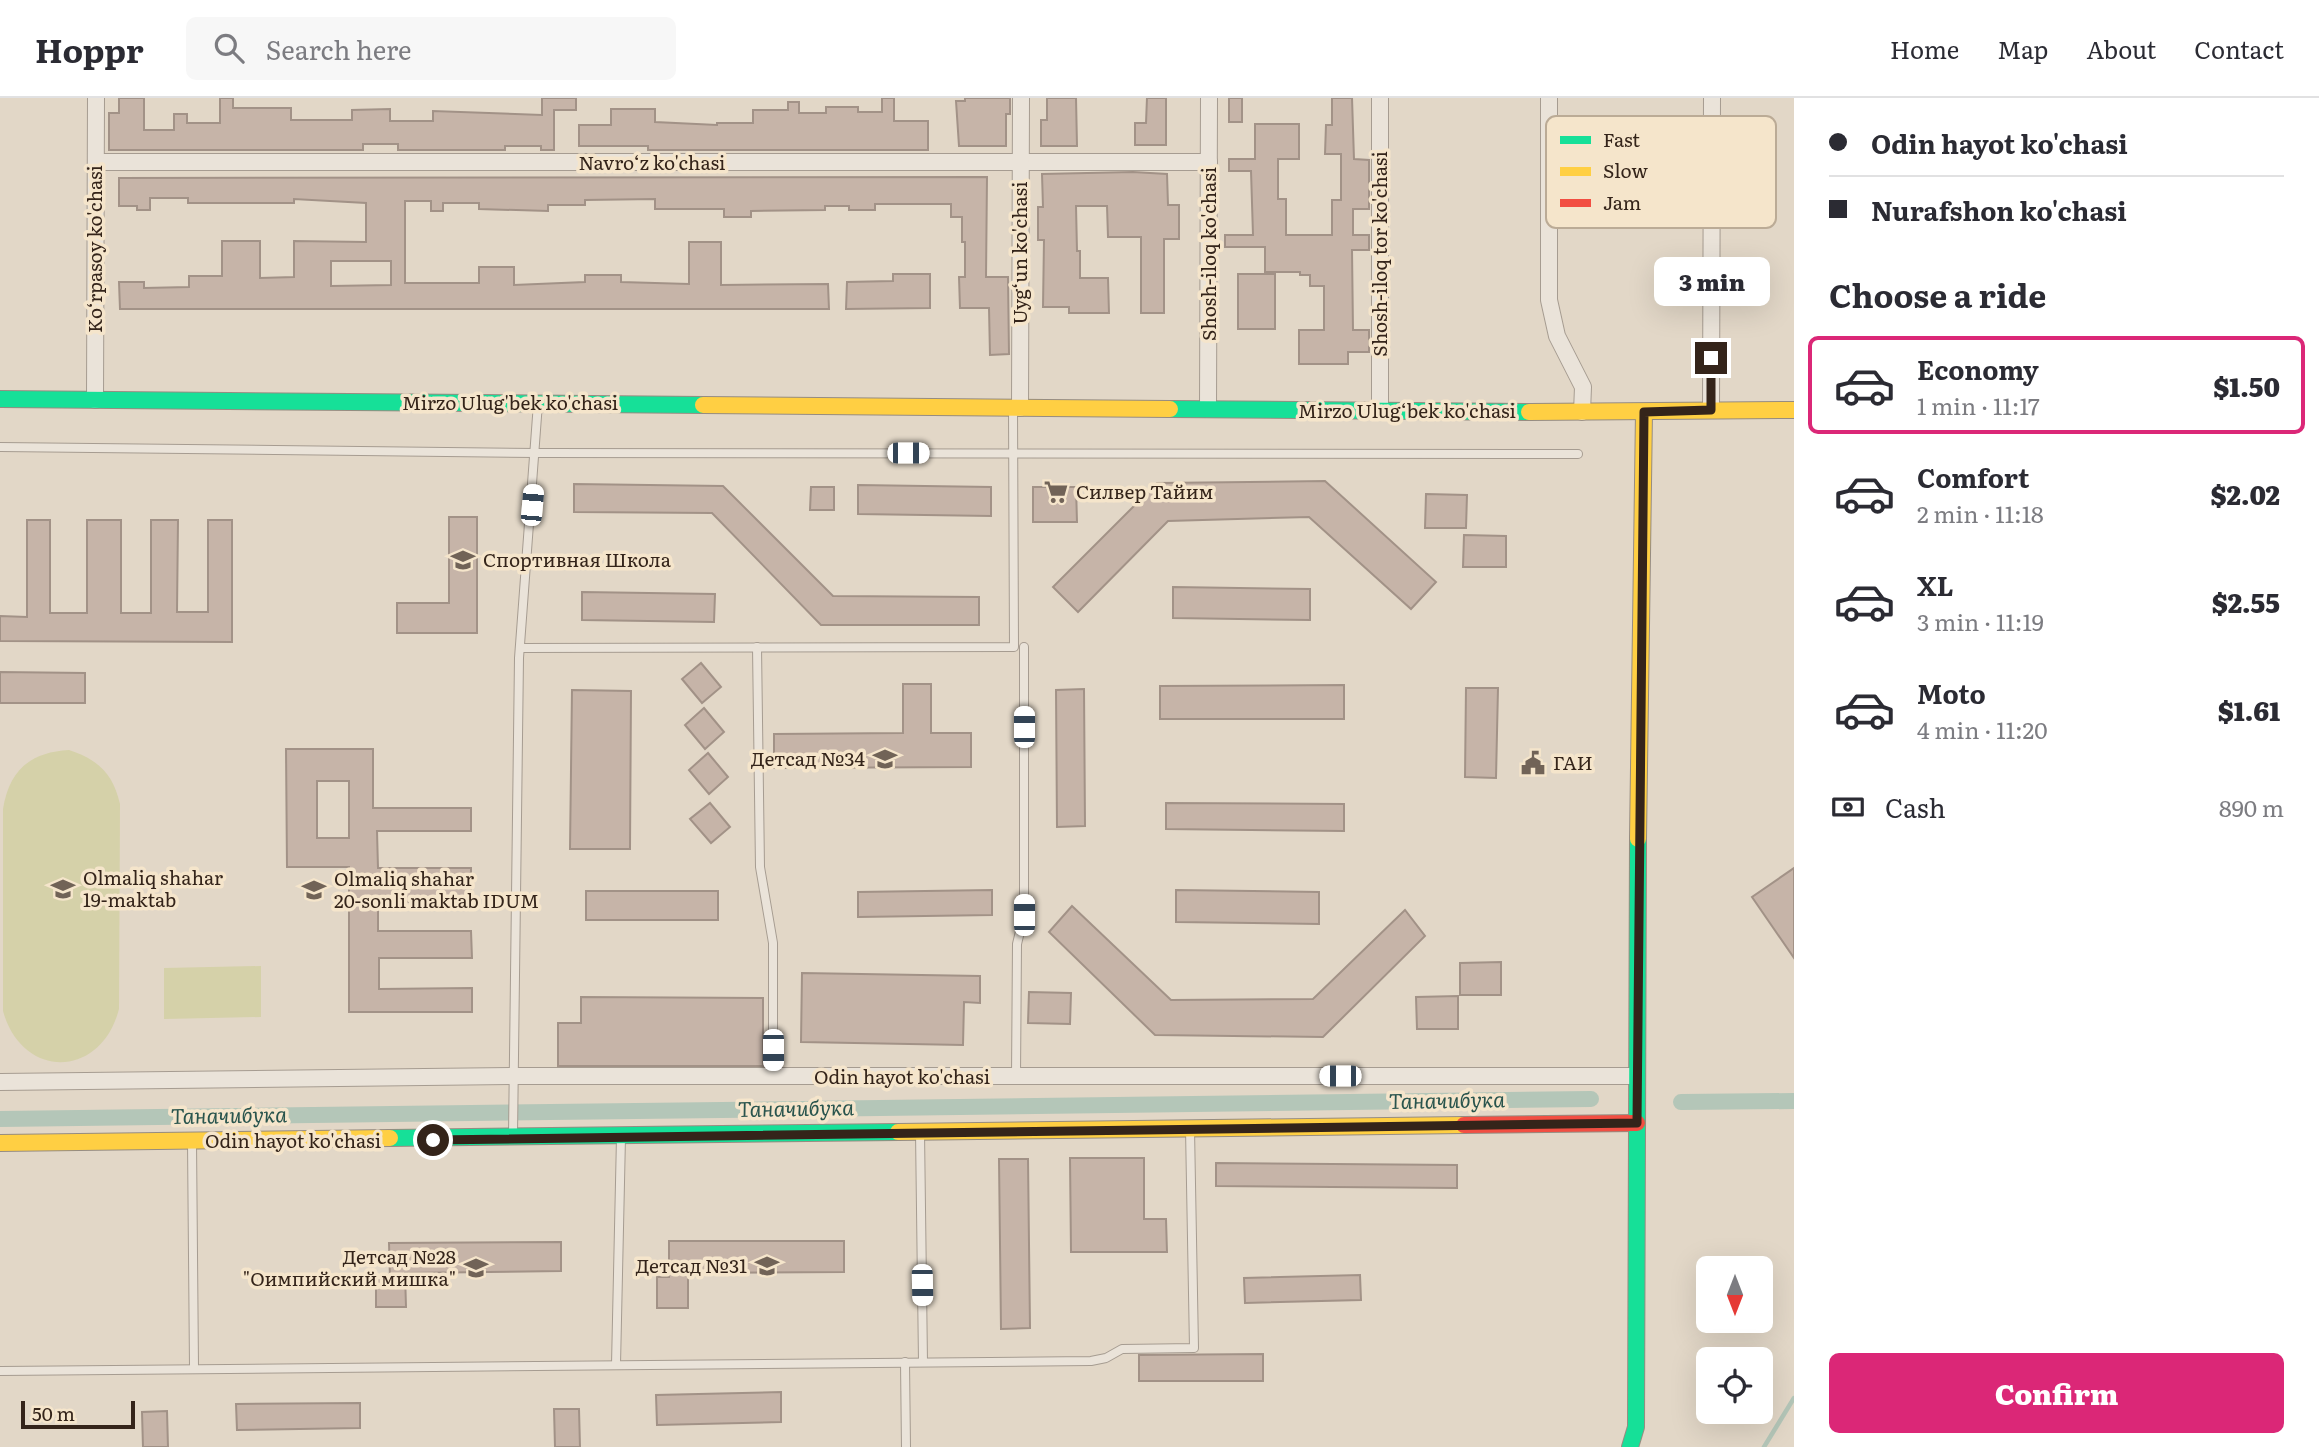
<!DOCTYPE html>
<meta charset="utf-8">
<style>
:root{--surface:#fff;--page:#f7f7f7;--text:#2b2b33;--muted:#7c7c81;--line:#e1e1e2;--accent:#db2777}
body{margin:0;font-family:Literata,serif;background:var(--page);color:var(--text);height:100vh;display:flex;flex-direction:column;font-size:26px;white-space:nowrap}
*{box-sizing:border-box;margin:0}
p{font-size:23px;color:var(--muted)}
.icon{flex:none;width:38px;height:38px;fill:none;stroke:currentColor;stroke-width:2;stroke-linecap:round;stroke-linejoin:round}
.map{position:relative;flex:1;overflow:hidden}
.drawer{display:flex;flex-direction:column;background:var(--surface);width:525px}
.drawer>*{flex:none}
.top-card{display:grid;align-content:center;height:154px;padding:0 35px;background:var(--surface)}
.needle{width:46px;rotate:180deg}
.buttons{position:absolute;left:1696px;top:1158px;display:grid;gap:14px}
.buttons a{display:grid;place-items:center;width:77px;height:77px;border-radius:10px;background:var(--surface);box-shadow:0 7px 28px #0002;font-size:35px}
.scale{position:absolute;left:21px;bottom:18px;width:114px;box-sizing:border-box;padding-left:7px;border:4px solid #34241a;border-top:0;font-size:19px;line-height:24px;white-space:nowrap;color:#34241a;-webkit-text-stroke:5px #f5e5cb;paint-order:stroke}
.end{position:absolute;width:32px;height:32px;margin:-16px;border:9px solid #34241a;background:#fff;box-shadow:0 0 0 4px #fff}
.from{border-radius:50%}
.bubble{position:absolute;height:49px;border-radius:10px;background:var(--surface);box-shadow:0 7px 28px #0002;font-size:23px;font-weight:800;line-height:49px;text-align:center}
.car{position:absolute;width:21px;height:42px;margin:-21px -10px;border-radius:9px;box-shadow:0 0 5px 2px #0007;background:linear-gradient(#fff 24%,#345 0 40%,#fff 0 76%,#345 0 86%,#fff 0)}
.top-card b{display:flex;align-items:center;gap:24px;height:66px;font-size:26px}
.top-card b+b{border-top:2px solid var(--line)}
.top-card i{width:18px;height:18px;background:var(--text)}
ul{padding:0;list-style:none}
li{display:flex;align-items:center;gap:21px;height:98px;margin:0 14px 10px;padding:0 21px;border:4px solid transparent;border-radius:10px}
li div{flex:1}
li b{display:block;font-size:26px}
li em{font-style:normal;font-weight:800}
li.active{border-color:var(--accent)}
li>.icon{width:63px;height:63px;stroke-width:1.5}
h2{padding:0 35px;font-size:32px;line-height:84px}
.pay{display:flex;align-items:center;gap:18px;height:77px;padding:0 35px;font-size:26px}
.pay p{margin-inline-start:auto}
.cta{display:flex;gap:14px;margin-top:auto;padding:14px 35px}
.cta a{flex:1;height:80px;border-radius:10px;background:var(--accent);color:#fff;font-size:28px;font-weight:800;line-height:80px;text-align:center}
header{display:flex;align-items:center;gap:42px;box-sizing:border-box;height:98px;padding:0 35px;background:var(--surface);border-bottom:2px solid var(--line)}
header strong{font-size:33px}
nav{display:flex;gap:38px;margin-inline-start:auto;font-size:24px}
.search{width:490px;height:63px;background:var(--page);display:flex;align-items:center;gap:18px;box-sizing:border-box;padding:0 24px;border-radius:10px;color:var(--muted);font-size:26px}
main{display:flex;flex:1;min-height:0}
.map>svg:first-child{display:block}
.grass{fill:#d5d1a9}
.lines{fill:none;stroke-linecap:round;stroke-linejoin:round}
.stream{stroke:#b4c6b8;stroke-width:4.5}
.canal{stroke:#b4c6b8;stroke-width:16}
.building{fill:#c6b4a8;stroke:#a29287;stroke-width:2;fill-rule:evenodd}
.lane-casing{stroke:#a69c91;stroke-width:10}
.street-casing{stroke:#a69c91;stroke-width:18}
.fast-casing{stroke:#968c81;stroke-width:18}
.slow-casing{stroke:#968c81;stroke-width:18}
.jam-casing{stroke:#968c81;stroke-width:18}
.lane{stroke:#eae3d9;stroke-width:8}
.street{stroke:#eae3d9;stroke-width:16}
.fast{stroke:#16e098;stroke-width:16}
.slow{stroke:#ffcf43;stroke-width:16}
.jam{stroke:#f24e42;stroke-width:16}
.route{stroke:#34241a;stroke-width:9}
.labels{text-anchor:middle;stroke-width:7;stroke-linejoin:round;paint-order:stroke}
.street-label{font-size:19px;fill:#34241a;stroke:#f5e5cb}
.poi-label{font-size:19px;fill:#34241a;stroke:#f5e5cb;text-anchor:start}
.water-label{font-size:21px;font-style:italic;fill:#29544d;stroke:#f5e5cb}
.key{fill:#f5e5cb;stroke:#bbab96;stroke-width:2}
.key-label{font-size:19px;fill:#34241a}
</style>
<header>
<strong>Hoppr</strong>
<div class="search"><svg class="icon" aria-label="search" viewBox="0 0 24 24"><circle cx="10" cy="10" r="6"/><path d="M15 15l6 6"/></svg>Search here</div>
<nav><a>Home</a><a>Map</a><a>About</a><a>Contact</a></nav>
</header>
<main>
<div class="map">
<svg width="1794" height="1349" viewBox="0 0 1794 1349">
<rect width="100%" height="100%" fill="#e2d7c7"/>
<g class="grass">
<path d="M69,652C99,662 113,676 120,706L119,911C101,981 22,982 3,913V711C9,672 31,654 69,652Z"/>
<polygon points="261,868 261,919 164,921 164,870"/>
</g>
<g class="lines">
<polyline class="stream" points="1764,1349 1794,1300"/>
<g class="canal">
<polyline points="1681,1004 1794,1003"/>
<polyline points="0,1021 1591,1001"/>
</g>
</g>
<g class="building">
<polygon points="119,0 144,0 144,32 174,32 174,16 187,16 187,25 220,25 220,0 233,0 233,10 291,10 291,22 352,22 352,12 390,11 390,23 433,23 433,13 542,17 542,0 576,0 576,12 554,12 554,52 541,52 541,48 505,48 505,52 398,52 398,46 363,46 363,52 109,52 109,15 119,15"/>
<polygon points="882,0 894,0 894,23 928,23 928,52 648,52 648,48 579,48 579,27 611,27 611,11 655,11 655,24 717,27 717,25 753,25 753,12 788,12 788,4 799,4 799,15 826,15 826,9 858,9 858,14 882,14"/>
<polygon points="965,0 1010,0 1010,16 1006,16 1006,48 959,48 956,3 965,3"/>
<polygon points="1047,0 1076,0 1077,48 1041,48 1041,22 1047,22"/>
<polygon points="1147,0 1166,0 1166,47 1135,47 1135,25 1146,25"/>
<rect x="1229" y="0" width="13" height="24"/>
<polygon points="1332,0 1352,0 1354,61 1369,62 1369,111 1353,111 1353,137 1369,137 1369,152 1352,152 1353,232 1369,232 1369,254 1348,254 1348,266 1299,266 1299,232 1324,232 1324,188 1310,188 1310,177 1300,177 1300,174 1265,174 1265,149 1225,149 1225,137 1253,137 1251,73 1229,73 1229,61 1255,61 1255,26 1299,26 1299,61 1278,61 1278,101 1286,101 1286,137 1332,137 1332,102 1341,102 1341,56 1325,56 1326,27 1332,27"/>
<polygon points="1133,74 1167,76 1168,107 1179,107 1179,141 1164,141 1164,215 1141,215 1141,139 1108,139 1107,108 1076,108 1077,153 1080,153 1080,180 1108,180 1109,215 1069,215 1069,209 1043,209 1044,142 1038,142 1038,109 1043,109 1042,76"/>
<path d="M987,79L986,179H1008L1009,256L990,257L989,210H960L959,179H965V144H962V119H951V106H875V112H849V108H825V112L751,113V119H724V111H655V101L585,102V107H548V113L479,111V105H443V113H431V103H405V185H479V169H514V187L585,184V177H621V184L689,186V144H721V187L828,186L829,211H120L119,184H144V190L189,189V178H222V143H260V180L294,179V143L366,144V105L294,101V105H188V100H150V112H137V108H119V80ZM331,163H391V187L331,188Z"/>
<polygon points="893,176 930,176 930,210 846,211 847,184 893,183"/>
<rect x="1238" y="176" width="37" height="55"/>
<polygon points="1325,383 1436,484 1411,511 1309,419 1168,423 1078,514 1053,489 1157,385"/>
<polygon points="574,386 723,388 833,498 979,499 979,527 821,527 712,415 574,414"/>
<polygon points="858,387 991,389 991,418 858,416"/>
<polygon points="811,389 834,389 834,412 810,412"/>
<polygon points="1033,389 1076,389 1077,424 1033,424"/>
<polygon points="1426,396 1467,397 1466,430 1425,430"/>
<polygon points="449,419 477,419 477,535 397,535 397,505 449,505"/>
<polygon points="27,422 50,422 50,515 87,515 87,422 121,422 121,515 151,515 151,422 178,422 177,514 208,514 208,422 232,422 232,544 0,543 0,518 27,519"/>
<polygon points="1464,437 1506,438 1506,469 1463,469"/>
<polygon points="1173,489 1310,491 1310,522 1173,520"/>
<polygon points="582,494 715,496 714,524 582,522"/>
<polygon points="701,565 721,589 702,605 682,581"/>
<polygon points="0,574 85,575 85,605 0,605"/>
<polygon points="903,586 931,586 931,635 971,635 971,669 774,670 774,636 903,635"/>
<polygon points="1344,587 1344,621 1160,621 1160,588"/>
<polygon points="1466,590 1498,590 1496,680 1465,679"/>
<polygon points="1084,591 1085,728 1057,729 1056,592"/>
<polygon points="572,592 631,593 630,751 570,751"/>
<polygon points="704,610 724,634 705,651 685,627"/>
<path d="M286,651H373V710H471V733H377L378,770H471V803L378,804V833H471L472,860H379V891L472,890V914H349V769H287ZM317,683H349V740H317Z"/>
<polygon points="708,655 728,679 709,696 689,672"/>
<polygon points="710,705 730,729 711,745 690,721"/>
<polygon points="1166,705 1344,706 1344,733 1166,731"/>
<polygon points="1794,770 1794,860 1752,799"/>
<polygon points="992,792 992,817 858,819 858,794"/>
<polygon points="1176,792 1319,794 1319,826 1176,824"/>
<rect x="586" y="793" width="132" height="29"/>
<polygon points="1072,808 1171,902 1313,901 1405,812 1425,838 1323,939 1155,937 1049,834"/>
<polygon points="1501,864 1501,897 1460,897 1460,865"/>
<polygon points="802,875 980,878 980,905 964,904 963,947 801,944"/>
<polygon points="1029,894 1071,895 1070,926 1028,925"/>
<polygon points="1458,898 1458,931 1417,931 1416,899"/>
<polygon points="581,899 763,900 763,968 558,968 558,925 581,925"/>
<polygon points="1070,1060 1144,1060 1144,1121 1166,1121 1167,1154 1071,1154"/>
<polygon points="999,1061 1028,1061 1030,1230 1001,1231"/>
<polygon points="1216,1065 1457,1067 1457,1090 1216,1088"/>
<polygon points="669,1143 844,1143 844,1174 688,1175 688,1210 657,1210 657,1179 669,1179"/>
<polygon points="561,1144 561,1173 405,1175 406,1209 376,1209 376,1181 390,1181 389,1145"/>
<polygon points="1360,1177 1361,1202 1245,1205 1244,1180"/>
<polygon points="1263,1256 1263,1283 1139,1283 1139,1257"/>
<polygon points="781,1294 781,1324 657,1327 656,1297"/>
<polygon points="360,1305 360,1330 237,1332 236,1306"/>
<polygon points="554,1311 579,1311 580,1349 555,1349"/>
<polygon points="167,1313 168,1349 143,1349 142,1314"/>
</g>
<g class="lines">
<g class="lane-casing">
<g id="lane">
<polyline points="0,349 537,355 1578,356"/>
<polyline points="757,549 760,769 773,845 773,979"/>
<polyline points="520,550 1014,549 1013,311"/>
<polyline points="1016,978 1017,846 1024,817 1024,549"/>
<polyline points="920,1034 923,1264"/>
<polyline points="513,1037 519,560 538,305"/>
<polyline points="192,1044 194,1269"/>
<polyline points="905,1264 906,1349"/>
<polyline points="616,1267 621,1039"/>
<polyline points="0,1273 1091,1263 1106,1260 1122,1251 1194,1250 1190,1031"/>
</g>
</g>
<g class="street-casing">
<g id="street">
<polyline points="1549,0 1549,202 1557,238 1583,289 1582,314"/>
<polyline points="96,64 1209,64"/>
<polyline points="95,302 96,0"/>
<polyline points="1020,310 1021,0"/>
<polyline points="1208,311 1209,0"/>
<polyline points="1711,312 1712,0"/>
<polyline points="1380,313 1380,0"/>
<polyline points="0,984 514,978 1636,978"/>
</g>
</g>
<g class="fast-casing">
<g id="fast">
<polyline points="0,301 703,307"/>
<polyline points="1170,311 1529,314"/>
<polyline points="390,1040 898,1034"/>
<polyline points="1630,1349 1636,1329 1638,741"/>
</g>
</g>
<g class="slow-casing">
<g id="slow">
<polyline points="703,307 1170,311"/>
<polyline points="1529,314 1794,312"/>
<polyline points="1638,741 1644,314"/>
<polyline points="898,1034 1464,1027"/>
<polyline points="0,1045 390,1040"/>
</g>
</g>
<g class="jam-casing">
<polyline id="jam" points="1464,1027 1637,1025"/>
</g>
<use href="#lane" class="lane"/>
<use href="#street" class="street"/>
<use href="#fast" class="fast"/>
<use href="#slow" class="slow"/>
<use href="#jam" class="jam"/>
</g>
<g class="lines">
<polyline class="route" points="433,1042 1637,1025 1644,314 1711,312 1711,260"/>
</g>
<defs>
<g id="supermarket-bare" transform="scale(1.89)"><path d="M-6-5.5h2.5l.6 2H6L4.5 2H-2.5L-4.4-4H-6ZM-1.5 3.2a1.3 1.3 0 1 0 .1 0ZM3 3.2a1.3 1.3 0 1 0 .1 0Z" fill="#716357" stroke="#f5e5cb" stroke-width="2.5" paint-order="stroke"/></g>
<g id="school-bare" transform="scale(1.89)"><path d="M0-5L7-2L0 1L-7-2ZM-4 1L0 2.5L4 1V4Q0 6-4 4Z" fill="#716357" stroke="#f5e5cb" stroke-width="2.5" paint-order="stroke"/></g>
<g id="civic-bare" transform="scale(1.89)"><path d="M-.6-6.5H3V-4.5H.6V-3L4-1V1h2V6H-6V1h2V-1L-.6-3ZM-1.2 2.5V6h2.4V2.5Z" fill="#716357" stroke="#f5e5cb" stroke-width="2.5" paint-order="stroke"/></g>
</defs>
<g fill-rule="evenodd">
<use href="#supermarket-bare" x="1056" y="394"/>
<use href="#school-bare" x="463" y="462"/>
<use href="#school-bare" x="885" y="661"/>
<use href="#civic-bare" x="1533" y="665"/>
<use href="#school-bare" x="63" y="791"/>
<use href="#school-bare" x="314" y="792"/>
<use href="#school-bare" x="767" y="1168"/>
<use href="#school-bare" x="476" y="1170"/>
</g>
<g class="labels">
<g class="street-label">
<text x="652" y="72">Navro‘z ko'chasi</text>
<text transform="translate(95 151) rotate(-90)" y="7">Ko‘rpasoy ko'chasi</text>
<text transform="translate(1020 155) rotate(-90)" y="7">Uyg‘un ko'chasi</text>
<text transform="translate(1209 156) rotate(-90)" y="7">Shosh-iloq ko'chasi</text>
<text transform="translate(1380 156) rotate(-90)" y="7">Shosh-iloq tor ko'chasi</text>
<text x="510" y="312">Mirzo Ulug'bek ko'chasi</text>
<text x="1407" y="320">Mirzo Ulug‘bek ko'chasi</text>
<text x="902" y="986">Odin hayot ko'chasi</text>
<text x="293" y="1050">Odin hayot ko'chasi</text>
</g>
<g class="poi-label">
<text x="1076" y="401">Силвер Тайим</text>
<text x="483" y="469">Спортивная Школа</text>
<text x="865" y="668" text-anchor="end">Детсад №34</text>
<text x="1553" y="672">ГАИ</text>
<text x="83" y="787">Olmaliq shahar<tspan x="83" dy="22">19-maktab</tspan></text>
<text x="334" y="788">Olmaliq shahar<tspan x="334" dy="22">20-sonli maktab IDUM</tspan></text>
<text x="456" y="1166" text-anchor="end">Детсад №28<tspan x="456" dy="22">"Оимпийский мишка"</tspan></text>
<text x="747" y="1175" text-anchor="end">Детсад №31</text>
</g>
<g class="water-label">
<text transform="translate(1447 1003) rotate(-1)" y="7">Таначибука</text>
<text transform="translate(796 1011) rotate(-1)" y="7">Таначибука</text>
<text transform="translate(229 1018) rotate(-1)" y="7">Таначибука</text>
</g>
</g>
<rect x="1546" y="18" width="230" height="112" rx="10" class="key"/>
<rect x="1560" y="38" width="31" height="8" fill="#16e098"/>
<rect x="1560" y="69" width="31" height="9" fill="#ffcf43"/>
<rect x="1560" y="101" width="31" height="8" fill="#f24e42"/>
<g class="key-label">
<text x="1603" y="49">Fast</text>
<text x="1603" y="80">Slow</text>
<text x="1603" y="112">Jam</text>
</g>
</svg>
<div class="buttons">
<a><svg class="needle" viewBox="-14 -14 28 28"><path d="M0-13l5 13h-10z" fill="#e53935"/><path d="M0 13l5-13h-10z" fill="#7c7c81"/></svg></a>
<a><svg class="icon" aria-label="locate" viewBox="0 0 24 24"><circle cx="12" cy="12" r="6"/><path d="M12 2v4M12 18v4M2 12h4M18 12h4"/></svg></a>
</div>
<div class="scale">50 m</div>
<i class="end from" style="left:433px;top:1042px"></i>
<i class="end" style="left:1711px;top:260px"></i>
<div class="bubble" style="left:1654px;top:159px;width:116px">3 min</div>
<i class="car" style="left:908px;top:355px;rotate:90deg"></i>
<i class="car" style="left:532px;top:407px;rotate:5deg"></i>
<i class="car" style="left:1024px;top:629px;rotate:0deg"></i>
<i class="car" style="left:1024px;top:817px;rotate:0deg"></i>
<i class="car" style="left:773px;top:952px;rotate:180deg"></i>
<i class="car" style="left:1340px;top:978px;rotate:270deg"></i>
<i class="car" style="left:922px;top:1187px;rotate:179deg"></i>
</div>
<section class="drawer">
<div class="top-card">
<b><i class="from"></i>Odin hayot ko'chasi</b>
<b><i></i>Nurafshon ko'chasi</b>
</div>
<h2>Choose a ride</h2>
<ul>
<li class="active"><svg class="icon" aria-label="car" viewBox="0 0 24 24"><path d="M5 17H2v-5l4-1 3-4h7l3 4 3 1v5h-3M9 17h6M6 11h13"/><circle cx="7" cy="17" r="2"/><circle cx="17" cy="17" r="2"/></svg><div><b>Economy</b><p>1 min · 11:17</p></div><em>$1.50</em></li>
<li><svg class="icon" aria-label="car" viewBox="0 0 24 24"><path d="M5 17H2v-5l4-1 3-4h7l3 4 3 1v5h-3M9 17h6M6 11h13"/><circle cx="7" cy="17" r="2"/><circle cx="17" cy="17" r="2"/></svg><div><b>Comfort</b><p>2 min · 11:18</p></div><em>$2.02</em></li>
<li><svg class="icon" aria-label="car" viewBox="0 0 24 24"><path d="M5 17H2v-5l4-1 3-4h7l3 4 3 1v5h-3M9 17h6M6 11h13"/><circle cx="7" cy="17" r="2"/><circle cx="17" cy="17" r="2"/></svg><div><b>XL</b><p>3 min · 11:19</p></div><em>$2.55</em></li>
<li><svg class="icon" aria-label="car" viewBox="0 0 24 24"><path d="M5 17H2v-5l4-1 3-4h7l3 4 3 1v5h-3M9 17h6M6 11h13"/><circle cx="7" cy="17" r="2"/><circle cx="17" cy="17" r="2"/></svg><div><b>Moto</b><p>4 min · 11:20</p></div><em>$1.61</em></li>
</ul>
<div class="pay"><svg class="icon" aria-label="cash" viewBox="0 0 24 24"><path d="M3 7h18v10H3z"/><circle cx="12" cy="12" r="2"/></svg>Cash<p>890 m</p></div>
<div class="cta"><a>Confirm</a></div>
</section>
</main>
